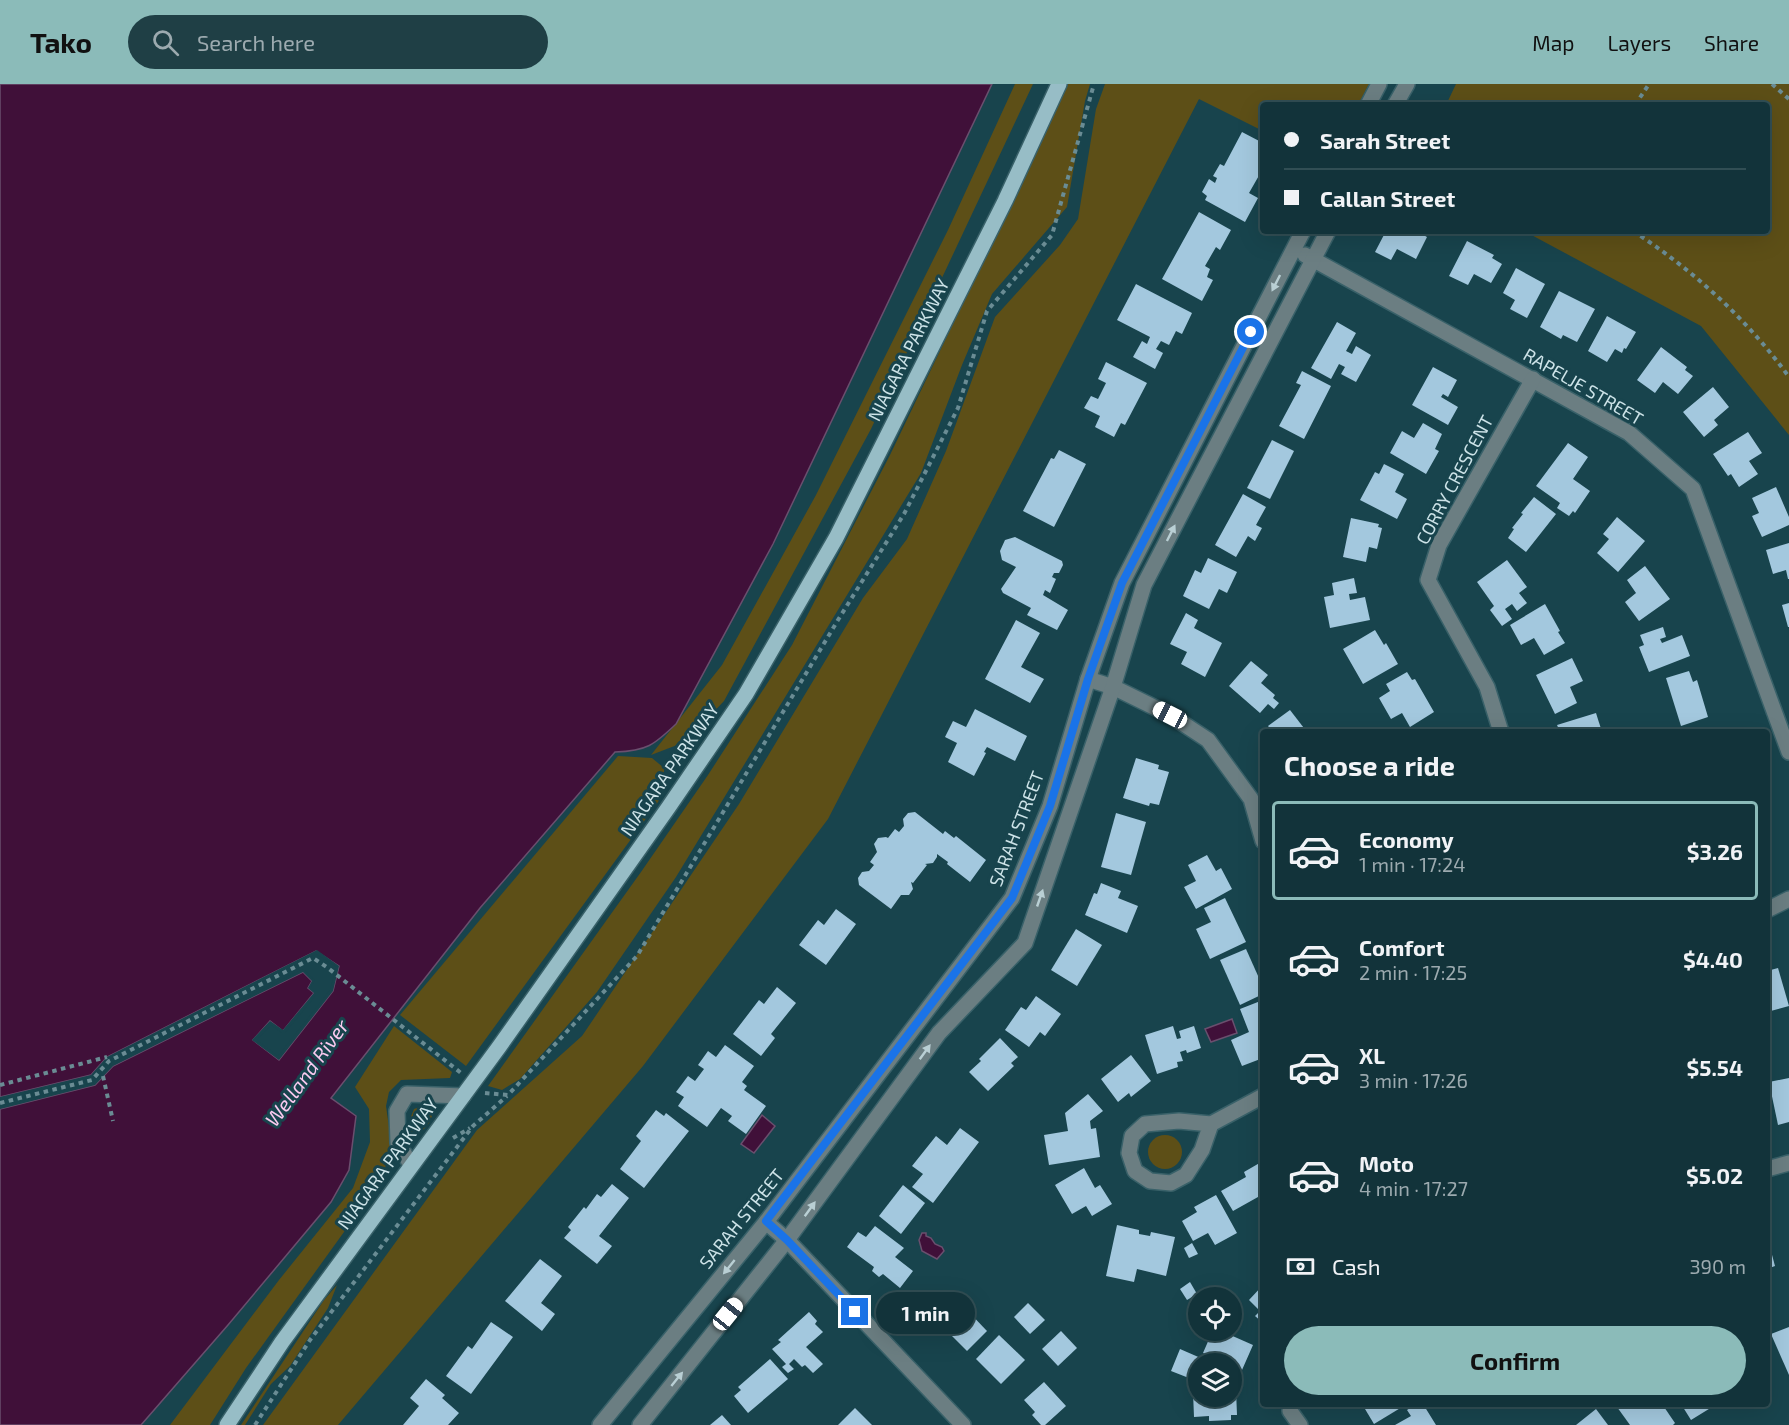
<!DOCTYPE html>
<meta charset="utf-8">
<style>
:root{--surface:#12333a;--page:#1f3f45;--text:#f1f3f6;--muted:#9caaaf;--line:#314e54;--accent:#8bbbb9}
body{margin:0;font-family:"Exo 2",sans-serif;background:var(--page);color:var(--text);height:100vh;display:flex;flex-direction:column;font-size:22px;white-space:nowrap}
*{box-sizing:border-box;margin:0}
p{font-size:20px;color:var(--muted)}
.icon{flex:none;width:33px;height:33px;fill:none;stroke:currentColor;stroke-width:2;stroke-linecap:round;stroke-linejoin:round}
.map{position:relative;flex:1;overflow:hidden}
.sheet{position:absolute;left:1260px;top:645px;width:510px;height:678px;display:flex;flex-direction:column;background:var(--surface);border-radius:6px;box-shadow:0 6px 24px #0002,0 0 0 2px var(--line)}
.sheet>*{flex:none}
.top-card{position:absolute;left:1260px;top:18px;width:510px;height:132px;border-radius:6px;box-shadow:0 6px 24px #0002,0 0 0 2px var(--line);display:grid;align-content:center;height:132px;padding:0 24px;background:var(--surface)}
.buttons{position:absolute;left:1188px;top:1203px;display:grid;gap:12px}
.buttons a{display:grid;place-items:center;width:54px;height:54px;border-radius:50%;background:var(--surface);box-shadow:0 6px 24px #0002,0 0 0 2px var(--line);font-size:30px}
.end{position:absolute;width:27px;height:27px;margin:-14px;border:8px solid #1a73e8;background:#fff;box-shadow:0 0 0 3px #fff}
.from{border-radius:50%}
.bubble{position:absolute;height:42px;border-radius:21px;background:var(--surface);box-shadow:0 6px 24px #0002,0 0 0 2px var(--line);font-size:20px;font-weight:700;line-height:42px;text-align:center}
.car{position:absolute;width:18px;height:36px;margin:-18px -9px;border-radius:8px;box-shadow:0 0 4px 2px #0007;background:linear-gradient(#fff 24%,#345 0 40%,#fff 0 76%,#345 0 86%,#fff 0)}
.top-card b{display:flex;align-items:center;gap:21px;height:57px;font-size:22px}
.top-card b+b{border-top:2px solid var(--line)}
.top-card i{width:15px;height:15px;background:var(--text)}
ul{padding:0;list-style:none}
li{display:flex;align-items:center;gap:18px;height:99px;margin:0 12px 9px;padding:0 12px;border:3px solid transparent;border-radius:6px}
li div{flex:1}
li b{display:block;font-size:22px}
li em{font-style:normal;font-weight:700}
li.active{border-color:var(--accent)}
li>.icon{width:54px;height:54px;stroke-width:1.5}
h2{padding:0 24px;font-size:27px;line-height:72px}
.pay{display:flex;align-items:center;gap:15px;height:66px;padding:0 24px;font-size:22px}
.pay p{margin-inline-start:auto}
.cta{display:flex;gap:12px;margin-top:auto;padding:12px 24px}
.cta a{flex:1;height:69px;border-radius:36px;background:var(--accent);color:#111;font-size:24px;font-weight:700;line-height:69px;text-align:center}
header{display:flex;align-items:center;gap:36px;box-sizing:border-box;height:84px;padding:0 30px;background:var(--accent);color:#111}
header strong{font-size:28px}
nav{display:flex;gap:33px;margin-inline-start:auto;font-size:21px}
.search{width:420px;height:54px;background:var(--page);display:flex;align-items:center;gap:15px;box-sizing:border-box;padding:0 21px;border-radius:33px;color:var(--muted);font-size:22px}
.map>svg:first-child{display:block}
.green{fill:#5d4f17}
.water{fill:#401039;stroke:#6a4f6e;stroke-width:1.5}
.pier{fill:#18444d}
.building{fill:#a3c8de}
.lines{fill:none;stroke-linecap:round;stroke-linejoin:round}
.minor-casing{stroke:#396169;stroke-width:18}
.major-casing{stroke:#396169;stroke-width:18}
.path{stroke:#6a8c94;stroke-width:4;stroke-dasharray:4.5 4.5;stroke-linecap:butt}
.minor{stroke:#6b7e82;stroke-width:15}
.major{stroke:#97bdc6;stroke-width:15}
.oneway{fill:#b9cfd4}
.route{stroke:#1a73e8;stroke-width:8}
.labels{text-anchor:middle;stroke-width:6;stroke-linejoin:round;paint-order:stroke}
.street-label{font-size:18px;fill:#cde3e8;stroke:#18444d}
.water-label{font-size:20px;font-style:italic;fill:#fbcaf0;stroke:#18444d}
</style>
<header>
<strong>Tako</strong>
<div class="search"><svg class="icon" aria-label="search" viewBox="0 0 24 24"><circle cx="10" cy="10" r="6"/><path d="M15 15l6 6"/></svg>Search here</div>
<nav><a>Map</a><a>Layers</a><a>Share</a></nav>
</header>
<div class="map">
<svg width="1789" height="1341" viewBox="0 0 1789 1341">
<rect width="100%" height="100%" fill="#18444d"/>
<g class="green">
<polygon points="1015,0 1033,0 871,345 724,617 685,658 651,671 722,581 816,411 948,146"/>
<polygon points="1068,0 1090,0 1085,17 1067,123 992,210 962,281 921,389 676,793 597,908 520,995 502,1006 488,1002 641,788 708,691 792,561 890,371"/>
<polygon points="1105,0 1369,0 1358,21 1263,21 1263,47 1199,15 828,735 643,982 338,1341 263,1341 477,1046 582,952 739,720 863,514 907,455 946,367 995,233 1060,161 1078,135 1096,25"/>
<polygon points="1456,0 1789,0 1789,351 1701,242 1524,147 1767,147 1767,21 1446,21"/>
<polygon points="618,672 652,674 664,684 664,705 658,718 466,982 400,931"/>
<polygon points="394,942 452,988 450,994 401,996 389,1008 386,1022 392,1064 384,1087 362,1123 246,1284 210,1341 170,1341 279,1196 353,1104 370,1058 369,1025 355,1003"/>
<polygon points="425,1021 431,1021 435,1025 429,1039 419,1051 411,1049 410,1035 414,1025"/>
<circle cx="1165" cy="1068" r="17"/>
<polygon points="337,1201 328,1224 290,1282 271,1300 245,1341 241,1341 324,1216"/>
</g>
<g class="water">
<path d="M0,0H992L773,460L676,640C654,661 647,667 615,668L480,824L331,1014L356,1032L349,1086L331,1118L228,1241L141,1341H0V1025L95,1001L113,982L303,888L312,897L308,904L314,909L283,947L270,937L253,956L279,976L333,907L339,882L316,867L107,973L91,991L0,1013Z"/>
<polygon points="1232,935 1237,949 1211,958 1205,945"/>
<polygon points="762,1031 775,1042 754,1069 741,1060"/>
<polygon points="922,1149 926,1149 926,1152 931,1154 935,1160 942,1163 944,1167 937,1175 922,1167 919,1156"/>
</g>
<polygon class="pier" points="317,866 339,882 333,907 279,976 252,956 270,937 283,946 314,909 308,904 312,897 303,888 113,982 95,1001 0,1025 0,1022 93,999 111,979 303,885 315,896 311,903 316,908 316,911 285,949 282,949 271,941 257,956 278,972 330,906 336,883 316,870 109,976 92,994 0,1016 0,1013 91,991 107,973"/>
<g class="building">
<polygon points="1242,48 1263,59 1263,89 1261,88 1249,109 1258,114 1245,138 1205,116 1207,112 1202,108 1209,95 1215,99 1217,94 1213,92 1220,80 1224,82"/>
<polygon points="1199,128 1231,146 1220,166 1216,163 1205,182 1210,185 1207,193 1213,196 1202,217 1162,195"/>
<polygon points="1386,147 1416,147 1427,153 1416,175 1397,165 1391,176 1375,168"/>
<polygon points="1467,157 1494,171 1492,174 1502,180 1491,199 1474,190 1468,201 1449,192"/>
<polygon points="1516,184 1545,200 1527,234 1510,225 1515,216 1503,209"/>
<polygon points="1136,200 1192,229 1182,250 1176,247 1169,261 1161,257 1156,265 1163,269 1155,285 1133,273 1142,257 1147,260 1150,253 1117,236"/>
<polygon points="1559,207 1595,225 1577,258 1563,251 1561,255 1540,243"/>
<polygon points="1607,232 1636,248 1626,265 1624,264 1622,269 1615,265 1607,278 1588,267"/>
<polygon points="1337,238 1356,249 1346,267 1352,270 1356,262 1371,271 1356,298 1341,290 1345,283 1339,280 1331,295 1311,284"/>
<polygon points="1661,263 1687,283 1685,286 1693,292 1678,310 1663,298 1655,309 1637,296"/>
<polygon points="1106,278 1147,299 1125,341 1121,339 1114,353 1095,343 1100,332 1084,324 1091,312 1098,315 1106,299 1098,295"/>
<polygon points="1433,283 1457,296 1448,313 1443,310 1441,313 1458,323 1448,341 1412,321"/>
<polygon points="1302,287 1331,302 1304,355 1279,342 1301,301 1296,299"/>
<polygon points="1713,303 1729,323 1714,336 1718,341 1704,353 1683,328"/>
<polygon points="1423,339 1442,350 1435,365 1439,367 1426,390 1390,369 1402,347 1414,354"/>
<polygon points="1748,348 1762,369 1749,377 1758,390 1739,403 1731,390 1728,392 1713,370"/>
<polygon points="1272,356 1294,367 1270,415 1247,404"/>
<polygon points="1568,359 1588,373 1573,395 1590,407 1575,429 1573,427 1569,432 1557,424 1560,419 1536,402"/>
<polygon points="1059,366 1086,380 1054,443 1023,427 1051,374 1054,375"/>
<polygon points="1384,380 1404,390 1395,408 1407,415 1397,435 1360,416 1375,388 1379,390"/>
<polygon points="1776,403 1789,433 1789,441 1762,453 1752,432 1759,429 1752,414"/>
<polygon points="1243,410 1266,423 1256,441 1262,444 1255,457 1248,452 1236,473 1215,461"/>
<polygon points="1534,413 1556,430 1526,468 1508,454 1514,445 1512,444 1523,430 1521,429"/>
<polygon points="1617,433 1645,457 1618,488 1597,469 1609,455 1603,450"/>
<polygon points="1351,434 1379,440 1378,443 1382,444 1377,465 1369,463 1366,478 1343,473"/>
<polygon points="1015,453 1062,477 1063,481 1059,489 1054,489 1052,493 1056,495 1050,509 1045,506 1043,511 1068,526 1057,546 1027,531 1031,524 1003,509 1001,505 1016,483 1002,476 1000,467 1005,456"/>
<polygon points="1789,459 1789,495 1788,495 1786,486 1773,490 1766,466"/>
<polygon points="1208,474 1237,488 1227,509 1219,505 1209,525 1183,512 1195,486 1201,489"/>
<polygon points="1507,476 1527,503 1519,509 1527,519 1517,527 1512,520 1505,525 1512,535 1502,542 1490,526 1494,522 1477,498"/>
<polygon points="1645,482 1670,515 1639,537 1625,518 1636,509 1627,496"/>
<polygon points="1354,494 1357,509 1349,510 1350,516 1365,513 1370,536 1330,544 1324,513 1334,511 1332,499"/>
<polygon points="1789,519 1789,543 1788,543 1782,521"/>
<polygon points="1545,520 1560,547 1558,548 1565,559 1544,571 1534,554 1521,561 1510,541"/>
<polygon points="1186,529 1198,536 1194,544 1222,559 1205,593 1181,580 1187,568 1170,560"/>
<polygon points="1016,536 1040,549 1021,583 1044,595 1030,619 985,595"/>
<polygon points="1663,543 1666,553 1660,555 1662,559 1682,551 1690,572 1649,588 1639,563 1644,561 1640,551"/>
<polygon points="1375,546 1384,561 1386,559 1398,580 1363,600 1343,565"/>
<polygon points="1572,574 1583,597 1570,603 1577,619 1555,630 1536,591"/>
<polygon points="1251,577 1268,591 1261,599 1275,611 1273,614 1279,619 1274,625 1268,620 1260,629 1229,602"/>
<polygon points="1689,587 1693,598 1697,596 1708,633 1681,642 1666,594"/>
<polygon points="1407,588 1412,596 1415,595 1434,628 1410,643 1402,629 1391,635 1379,614 1390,607 1386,600"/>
<polygon points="975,625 1027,652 1015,677 987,663 984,668 986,669 974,692 948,678 957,659 945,653 953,637 966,643"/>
<polygon points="1290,626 1307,648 1273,648 1268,642"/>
<polygon points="1596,629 1602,648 1560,648 1557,641"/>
<polygon points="1136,674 1159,681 1158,685 1169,688 1159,721 1150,719 1149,722 1123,714"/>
<polygon points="915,728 943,750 945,747 954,754 956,752 986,776 970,798 947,780 948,778 937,770 937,773 933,779 925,780 927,781 913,799 911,798 913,805 909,811 901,811 891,825 859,801 858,794 862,788 869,787 874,781 870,778 877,768 874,760 878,754 886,753 888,754 895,745 899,748 904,742 903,735 908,729"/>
<polygon points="1116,729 1146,738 1131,791 1101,783"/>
<polygon points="1207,771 1216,787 1221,784 1232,805 1196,825 1184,803 1196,797 1188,781"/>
<polygon points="1101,799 1121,807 1118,814 1138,822 1127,849 1085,831 1094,809 1097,810"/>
<polygon points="1225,814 1246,858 1210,875 1196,845 1211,838 1204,824"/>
<polygon points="836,825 856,840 826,881 799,861 818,836 824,841"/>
<polygon points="1076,845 1102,861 1077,902 1051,886"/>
<polygon points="1246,865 1263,903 1263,910 1240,921 1220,876"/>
<polygon points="1778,884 1789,922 1767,928 1767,887"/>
<polygon points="777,903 796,919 771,950 775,954 761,972 733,950 759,916 764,920"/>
<polygon points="1036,912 1061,930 1045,952 1040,948 1029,963 1005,946 1021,923 1026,926"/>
<polygon points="1263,916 1263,939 1258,941 1261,948 1263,948 1263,974 1242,982 1231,956 1249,948 1240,925"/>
<polygon points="1173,942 1177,955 1181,954 1179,947 1194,942 1201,964 1187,969 1186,966 1180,968 1183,977 1177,978 1178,983 1157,990 1145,951"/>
<polygon points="1000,954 1018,973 1011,979 1014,982 988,1007 969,988 981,977 979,975"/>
<polygon points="725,961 754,982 742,998 747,1002 744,1006 766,1022 746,1050 728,1037 732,1032 721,1024 707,1043 678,1022 684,1013 676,1008 688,992 695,997 704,985 698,981 708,967 716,973"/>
<polygon points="1131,971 1151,997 1131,1013 1129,1009 1118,1018 1101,995"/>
<polygon points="1789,994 1789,1038 1778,1041 1769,998"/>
<polygon points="1088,1010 1103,1027 1090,1037 1091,1045 1096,1044 1100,1073 1049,1081 1044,1051 1068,1047 1065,1029"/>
<polygon points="656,1026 664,1032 666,1029 689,1047 644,1104 620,1085 641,1057 636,1052"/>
<polygon points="960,1044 979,1058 933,1119 912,1103 923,1090 912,1082 936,1052 947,1061"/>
<polygon points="1263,1077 1263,1122 1258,1113 1233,1127 1221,1107 1246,1093 1244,1088"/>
<polygon points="1084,1084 1095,1104 1100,1101 1112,1120 1092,1132 1086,1122 1072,1130 1055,1101"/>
<polygon points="612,1100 629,1114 599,1152 612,1162 597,1180 564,1154 571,1146 568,1143 584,1123 586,1125 597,1110 601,1113"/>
<polygon points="903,1101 925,1119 901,1150 879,1132"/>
<polygon points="1216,1111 1237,1149 1215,1161 1208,1149 1193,1157 1182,1137 1197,1128 1194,1123"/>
<polygon points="1117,1141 1139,1146 1139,1150 1150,1152 1151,1148 1175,1153 1166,1192 1137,1185 1134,1198 1106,1192"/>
<polygon points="875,1142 904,1164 895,1173 913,1187 900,1204 883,1190 879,1193 872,1187 874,1183 847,1163 858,1148 866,1153"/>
<polygon points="1767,1152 1775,1182 1767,1185"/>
<polygon points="1192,1159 1198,1170 1189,1174 1184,1164"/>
<polygon points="540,1175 562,1192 541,1219 555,1230 542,1247 505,1217"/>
<polygon points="1190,1198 1197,1210 1187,1216 1180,1205"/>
<polygon points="1263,1201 1263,1239 1255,1232 1260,1227 1249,1216"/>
<polygon points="1028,1219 1045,1236 1030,1250 1014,1233"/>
<polygon points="965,1224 987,1247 967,1267 945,1245"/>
<polygon points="809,1228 817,1237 815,1240 823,1248 806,1263 823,1280 813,1289 805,1281 802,1283 794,1275 789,1280 794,1285 788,1289 782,1283 786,1280 772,1265 781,1258 778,1256"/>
<polygon points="491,1238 513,1253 471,1310 446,1292 468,1262 472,1265"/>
<polygon points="1789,1243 1789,1291 1771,1250"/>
<polygon points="1213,1246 1219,1246 1253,1261 1242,1286 1232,1282 1232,1280 1226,1280 1203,1269"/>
<polygon points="1061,1247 1077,1264 1058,1282 1042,1265"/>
<polygon points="999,1251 1025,1276 1001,1300 976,1275"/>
<polygon points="1180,1265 1203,1275 1201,1280 1198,1280 1198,1285 1194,1296 1171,1287"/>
<polygon points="770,1275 788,1295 748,1329 734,1312 741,1306 738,1303"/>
<polygon points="426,1295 445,1311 442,1314 459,1329 448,1341 403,1341 419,1322 410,1314"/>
<polygon points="1044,1298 1066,1322 1045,1341 1041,1341 1032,1331 1035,1328 1024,1316"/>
<polygon points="1232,1306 1236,1306 1237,1331 1231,1331 1231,1336 1209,1337 1209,1332 1194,1333 1193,1308 1198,1307 1198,1312 1232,1312"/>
<polygon points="1362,1320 1407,1320 1374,1340"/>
<polygon points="1416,1320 1423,1320 1436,1341 1395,1341 1411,1332 1407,1326"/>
<polygon points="1622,1320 1662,1320 1675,1339 1673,1341 1630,1341 1617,1323"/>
<polygon points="1681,1320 1717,1320 1691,1336"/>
<polygon points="855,1324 872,1341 838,1341"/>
<polygon points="1596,1325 1608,1341 1576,1341"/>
<polygon points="722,1331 731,1341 710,1341"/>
</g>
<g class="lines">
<g class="minor-casing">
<g id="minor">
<polyline points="1368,21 1379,0"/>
<polyline points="1395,21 1407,0"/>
<polyline points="1305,171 1629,349 1693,405 1789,668"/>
<polyline points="1088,595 1113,603 1170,631 1208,656 1251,715 1263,757"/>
<polyline points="1501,648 1487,603 1428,496 1439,461 1533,295"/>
<polyline points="1767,826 1789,815"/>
<polyline points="1211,1040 1202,1066 1186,1091 1171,1099 1150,1097 1135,1087 1129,1069 1132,1052 1145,1040 1179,1037 1211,1040 1263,1012"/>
<polyline points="411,1081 398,1059 397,1027 407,1010 463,1012"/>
<polyline points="1767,1085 1789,1079"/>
<polyline points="766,1138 787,1156 963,1341"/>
<polyline points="1291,1320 1290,1327 1300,1341"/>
<polyline points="600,1341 766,1138 1012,814 1050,722 1088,595 1122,499 1303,147"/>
<polyline points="640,1341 787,1156 939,949 1025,859 1113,603 1144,501 1328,147"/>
</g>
</g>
<g class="major-casing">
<polyline id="major" points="227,1341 282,1258 499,963 668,724 746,610 836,454 1005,117 1059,0"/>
</g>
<g class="path">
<polyline points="1772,0 1789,15"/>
<polyline points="1635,21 1649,0"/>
<path d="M1633,147C1693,186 1747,235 1789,293"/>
<polyline points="103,992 113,1037"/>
<polyline points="0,1001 107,973"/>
<polyline points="485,1009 508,1011 637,872 838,536 904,430 958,324 987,227 1052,151 1094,0"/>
<polyline points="0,1019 92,996 109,977 313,874 328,884 461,989"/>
<polyline points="453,1054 470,1044"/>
<polyline points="255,1341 310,1256 473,1042 507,1012"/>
</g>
<use href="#minor" class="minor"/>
<use href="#major" class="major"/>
</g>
<defs><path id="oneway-solid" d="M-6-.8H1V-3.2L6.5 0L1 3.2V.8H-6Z" transform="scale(1.5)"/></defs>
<g class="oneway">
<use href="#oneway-solid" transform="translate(1276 199) rotate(117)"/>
<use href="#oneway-solid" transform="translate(1171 449) rotate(-63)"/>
<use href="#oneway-solid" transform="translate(1040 814) rotate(-71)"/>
<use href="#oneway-solid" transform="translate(925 968) rotate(-54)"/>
<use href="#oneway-solid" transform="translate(810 1125) rotate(-54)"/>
<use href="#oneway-solid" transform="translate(729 1183) rotate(129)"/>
<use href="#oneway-solid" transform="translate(677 1295) rotate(-51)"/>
</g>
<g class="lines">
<polyline class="route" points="855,1228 787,1156 766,1137 1012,814 1050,722 1088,595 1122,499 1251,248"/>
</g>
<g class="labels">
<g class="street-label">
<text transform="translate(909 266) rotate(-63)" y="6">NIAGARA PARKWAY</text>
<text transform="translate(1583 303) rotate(30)" y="6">RAPELJE STREET</text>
<text transform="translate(1455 396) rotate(-62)" y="6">CORRY CRESCENT</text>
<text transform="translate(670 686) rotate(-55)" y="6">NIAGARA PARKWAY</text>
<text transform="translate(1017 745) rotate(-69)" y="6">SARAH STREET</text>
<text transform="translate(388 1080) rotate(-54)" y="6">NIAGARA PARKWAY</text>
<text transform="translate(742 1135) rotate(-51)" y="6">SARAH STREET</text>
</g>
<g class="water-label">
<text transform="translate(307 989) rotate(-54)" y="7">Welland River</text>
</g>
</g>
</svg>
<div class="buttons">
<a><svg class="icon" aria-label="locate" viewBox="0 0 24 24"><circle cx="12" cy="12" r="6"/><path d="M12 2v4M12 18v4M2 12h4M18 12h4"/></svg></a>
<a><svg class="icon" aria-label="layers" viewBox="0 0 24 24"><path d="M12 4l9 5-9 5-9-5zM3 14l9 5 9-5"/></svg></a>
</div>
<i class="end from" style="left:1251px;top:248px"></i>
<i class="end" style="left:855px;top:1228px"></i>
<div class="bubble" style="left:876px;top:1208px;width:99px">1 min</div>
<i class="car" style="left:1170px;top:631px;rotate:297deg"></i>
<i class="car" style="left:728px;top:1230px;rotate:39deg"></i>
<div class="top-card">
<b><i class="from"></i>Sarah Street</b>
<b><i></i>Callan Street</b>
</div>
<section class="sheet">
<h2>Choose a ride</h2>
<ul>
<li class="active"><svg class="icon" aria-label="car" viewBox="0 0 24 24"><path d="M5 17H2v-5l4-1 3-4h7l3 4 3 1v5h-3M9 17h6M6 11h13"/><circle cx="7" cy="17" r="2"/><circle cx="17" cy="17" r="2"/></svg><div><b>Economy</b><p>1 min · 17:24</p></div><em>$3.26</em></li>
<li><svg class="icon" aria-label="car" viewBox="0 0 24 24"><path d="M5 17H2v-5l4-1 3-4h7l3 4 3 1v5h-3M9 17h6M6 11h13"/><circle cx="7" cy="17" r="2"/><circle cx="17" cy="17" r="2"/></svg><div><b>Comfort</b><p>2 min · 17:25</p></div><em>$4.40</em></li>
<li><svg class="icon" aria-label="car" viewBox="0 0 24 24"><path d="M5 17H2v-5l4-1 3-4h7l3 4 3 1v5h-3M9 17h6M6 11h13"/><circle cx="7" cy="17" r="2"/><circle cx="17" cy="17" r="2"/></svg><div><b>XL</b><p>3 min · 17:26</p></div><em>$5.54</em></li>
<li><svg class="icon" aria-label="car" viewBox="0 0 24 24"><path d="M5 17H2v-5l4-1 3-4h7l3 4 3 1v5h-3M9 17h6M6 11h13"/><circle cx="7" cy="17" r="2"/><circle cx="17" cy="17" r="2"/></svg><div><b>Moto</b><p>4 min · 17:27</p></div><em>$5.02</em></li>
</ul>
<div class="pay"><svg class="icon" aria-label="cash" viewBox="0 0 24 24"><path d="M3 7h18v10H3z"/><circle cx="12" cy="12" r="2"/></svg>Cash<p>390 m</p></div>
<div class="cta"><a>Confirm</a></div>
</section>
</div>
